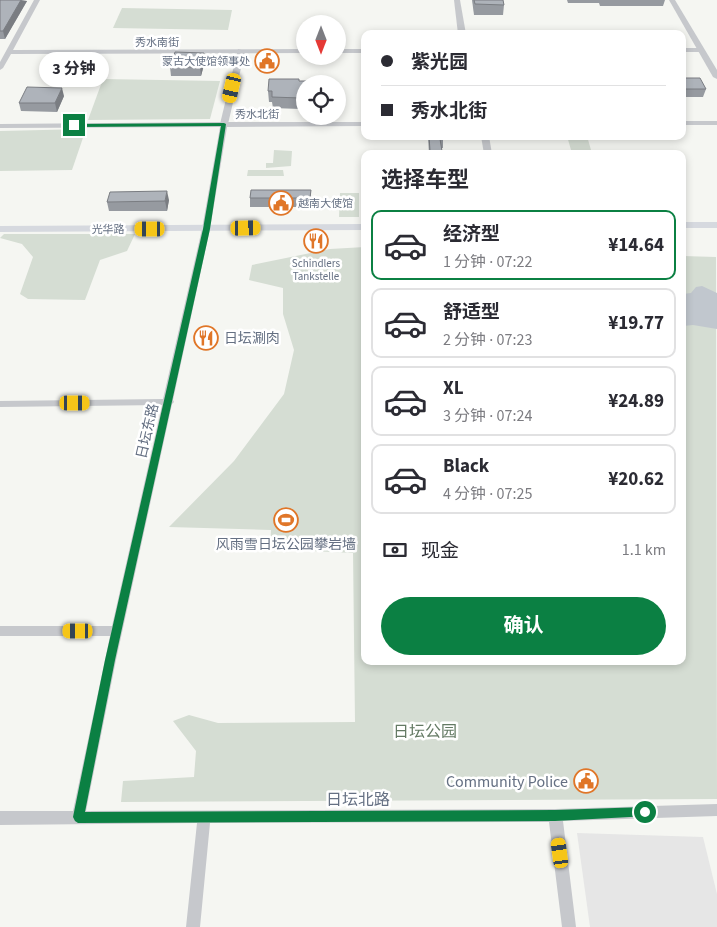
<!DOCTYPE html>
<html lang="zh">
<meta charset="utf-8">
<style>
:root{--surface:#fff;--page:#f7f7f7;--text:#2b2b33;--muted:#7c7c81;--line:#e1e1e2;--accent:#0b8043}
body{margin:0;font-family:"Source Sans 3","Noto Sans SC",sans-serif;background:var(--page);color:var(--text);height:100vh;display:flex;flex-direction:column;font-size:19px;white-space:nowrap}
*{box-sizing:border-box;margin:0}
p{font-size:16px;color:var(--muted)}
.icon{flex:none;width:28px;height:28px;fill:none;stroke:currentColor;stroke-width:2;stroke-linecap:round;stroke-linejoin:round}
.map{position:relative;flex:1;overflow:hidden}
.panel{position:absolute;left:361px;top:150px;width:325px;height:515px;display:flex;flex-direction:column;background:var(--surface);border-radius:10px;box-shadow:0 2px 8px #0003}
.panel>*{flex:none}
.guide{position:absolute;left:361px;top:30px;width:325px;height:110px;border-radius:10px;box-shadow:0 2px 8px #0003;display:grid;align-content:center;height:110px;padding:0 20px;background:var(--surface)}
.needle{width:32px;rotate:180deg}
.tools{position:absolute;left:296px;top:15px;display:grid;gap:10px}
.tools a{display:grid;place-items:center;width:50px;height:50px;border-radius:50%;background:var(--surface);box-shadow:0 2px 8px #0003;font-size:25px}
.end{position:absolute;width:22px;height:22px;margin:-11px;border:6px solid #0b8043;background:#fff;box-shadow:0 0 0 2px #fff}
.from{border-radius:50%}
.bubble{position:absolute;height:35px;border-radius:18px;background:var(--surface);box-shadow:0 2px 8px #0003;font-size:16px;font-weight:700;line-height:35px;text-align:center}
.car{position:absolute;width:15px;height:30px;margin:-15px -8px;border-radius:6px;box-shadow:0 0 4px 1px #0007;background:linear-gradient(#f5c518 24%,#345 0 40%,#f5c518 0 76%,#345 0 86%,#f5c518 0)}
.guide b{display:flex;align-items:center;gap:18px;height:48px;font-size:19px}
.guide b+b{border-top:1px solid var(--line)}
.guide i{width:12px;height:12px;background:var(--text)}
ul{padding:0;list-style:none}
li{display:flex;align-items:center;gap:15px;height:70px;margin:0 10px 8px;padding:0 10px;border:2px solid var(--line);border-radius:10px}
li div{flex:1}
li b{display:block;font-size:19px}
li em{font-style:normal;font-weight:700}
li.selected{border-color:var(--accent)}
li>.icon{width:45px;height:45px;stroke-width:1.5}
h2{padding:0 20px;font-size:22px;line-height:60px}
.pay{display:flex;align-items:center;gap:12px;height:55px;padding:0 20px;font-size:19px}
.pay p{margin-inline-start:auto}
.cta{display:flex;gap:10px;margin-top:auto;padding:10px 20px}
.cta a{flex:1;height:58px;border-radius:30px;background:var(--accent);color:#fff;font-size:20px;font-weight:700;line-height:58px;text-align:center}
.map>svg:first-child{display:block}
.built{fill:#e6e6e6}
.green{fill:#d5ddd3}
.water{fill:#c1c7ce}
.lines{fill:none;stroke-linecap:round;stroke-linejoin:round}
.minor{fill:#c6c8cc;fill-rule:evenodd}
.tertiary{fill:#c6c8cc;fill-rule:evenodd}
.secondary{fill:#d6d9df;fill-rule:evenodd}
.wall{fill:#969aa0}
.shaded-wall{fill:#7a7d82}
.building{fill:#aeb3ba;stroke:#7a7d82}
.route{fill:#0b8043}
.labels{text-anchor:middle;stroke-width:5;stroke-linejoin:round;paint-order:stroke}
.far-street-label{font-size:11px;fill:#657083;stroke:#fff}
.far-poi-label{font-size:11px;fill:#657083;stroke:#fff;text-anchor:end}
.poi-label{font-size:14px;fill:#657083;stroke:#fff;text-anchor:start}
.street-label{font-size:14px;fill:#657083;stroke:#fff}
.near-park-label{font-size:16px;fill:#647a64;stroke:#fff}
.near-poi-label{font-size:16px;fill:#657083;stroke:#fff;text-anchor:end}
.near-street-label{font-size:16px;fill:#657083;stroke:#fff}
</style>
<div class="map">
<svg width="717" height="927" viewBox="0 0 717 927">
<rect width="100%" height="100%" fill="#f5f6f2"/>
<polygon class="built" points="577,833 703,837 717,894 717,927 590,927"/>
<g class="green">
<polygon points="122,8 232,10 228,30 113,28"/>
<polygon points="103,79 220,81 210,119 88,120"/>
<polygon points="86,129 72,170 0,171 0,131"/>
<polygon points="567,136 587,136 591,150 571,150"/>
<polygon points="274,150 292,151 291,166 266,168 266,163 273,163"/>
<polygon points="248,170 283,170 284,176 247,176"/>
<polygon points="340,193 359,193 359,217 339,217"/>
<polygon points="4,234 135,234 127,251 100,260 85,300 28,299 20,294 33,257 22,244 0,238"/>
<polygon points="365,247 365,661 682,661 683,256 716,257 717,799 121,802 123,781 194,777 196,751 173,721 189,715 218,723 355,722 353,553 270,549 271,530 169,527 234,461 284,394 294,350 283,314 283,288 249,280 252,265 330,249"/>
</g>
<polygon class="water" points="702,286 717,293 717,329 693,325 683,326 683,294 691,293 696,287"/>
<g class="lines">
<g class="minor">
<polygon points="34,0 40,0 13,50 305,49 305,53 11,54 3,68 0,70 0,62"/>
<polygon points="682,48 701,48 704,50 701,52 682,52"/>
<rect x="338" y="49" width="27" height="4"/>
<rect x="682" y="121" width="35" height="4"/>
<polygon points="224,122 365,122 365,126 227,127 210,229 173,400 174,402 172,404 116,660 86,811 555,809 717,804 717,816 563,821 576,927 562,927 549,822 210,823 200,927 186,927 197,823 0,825 0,811 73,811 110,636 0,636 0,626 112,626 162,405 0,407 0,401 163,399 202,229 220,127 0,128 0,124"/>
</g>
<g class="tertiary">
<polygon points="454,0 460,0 466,34 458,34"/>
<polygon points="669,0 675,0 717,70 717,79 713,77"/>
<polygon points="238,49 245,51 228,124 224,127 220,124"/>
<polygon points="481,136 489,136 492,154 484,154"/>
</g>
<g class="secondary">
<rect x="682" y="222" width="35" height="6"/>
<polygon points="365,224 365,230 0,232 0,226"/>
</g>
</g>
<g class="wall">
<polygon points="0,0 27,1 5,39 0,39"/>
<polygon points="472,0 503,0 504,5 503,15 474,15"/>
<polygon points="567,0 665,0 663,6 600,6 599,3 568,3"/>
<polygon points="205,61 201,76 171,76 170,67"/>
<polygon points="682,78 706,89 703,97 682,97"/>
<polygon points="299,81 305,84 305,108 300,108 300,109 273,108 272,102 269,102 268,91"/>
<polygon points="64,96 57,112 21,111 19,103"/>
<polygon points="428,136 443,136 443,148 441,148 441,154 429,154"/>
<polygon points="311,190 310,207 250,207 250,198"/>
<polygon points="169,200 167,211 109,211 107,202"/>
</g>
<g class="shaded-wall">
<polygon points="21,0 27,1 5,39 3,31"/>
<polygon points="204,53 205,61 201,76 200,67"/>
<polygon points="62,88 64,96 57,112 55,103"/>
<polygon points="167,191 169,200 167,211 165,201"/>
</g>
<g class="building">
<polygon points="0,0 21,0 3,31 0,31"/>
<polygon points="474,0 503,0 504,5 475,4"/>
<polygon points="175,52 204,53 200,67 170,67"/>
<polygon points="682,78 700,78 706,89 682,89"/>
<polygon points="269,79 299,79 299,81 308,81 308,84 305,84 305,96 300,96 300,98 272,97 272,91 268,91"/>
<polygon points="27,87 62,88 55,103 19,103"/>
<polygon points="429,136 443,136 443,139 440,139 442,151 430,151"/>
<polygon points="251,190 311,190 310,198 250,198"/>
<polygon points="167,191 165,201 107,202 110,192"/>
</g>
<polygon class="route" points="224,123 226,124 210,229 115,660 85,812 555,810 645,807 649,809 650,812 649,816 555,821 78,823 75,821 73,817 105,660 203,229 221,126 74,127 72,125 74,124"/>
<defs>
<g id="civic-ring" transform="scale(1.25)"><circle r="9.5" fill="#fff" stroke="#e07628" stroke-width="1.5"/><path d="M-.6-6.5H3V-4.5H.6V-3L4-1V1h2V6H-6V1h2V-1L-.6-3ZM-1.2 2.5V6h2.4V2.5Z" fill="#e07628"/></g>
<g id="restaurant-ring" transform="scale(1.25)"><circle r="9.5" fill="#fff" stroke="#e07628" stroke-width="1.5"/><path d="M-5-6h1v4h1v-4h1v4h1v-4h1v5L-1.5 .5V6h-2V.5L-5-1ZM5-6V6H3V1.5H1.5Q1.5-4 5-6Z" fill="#e07628"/></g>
<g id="stadium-ring" transform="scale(1.25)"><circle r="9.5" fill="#fff" stroke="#e07628" stroke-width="1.5"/><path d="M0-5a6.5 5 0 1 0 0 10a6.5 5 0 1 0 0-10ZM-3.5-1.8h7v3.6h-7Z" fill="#e07628"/></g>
</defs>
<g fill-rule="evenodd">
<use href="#civic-ring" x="267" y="61"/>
<use href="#civic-ring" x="281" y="203"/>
<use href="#restaurant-ring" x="316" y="241"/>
<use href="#restaurant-ring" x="206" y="338"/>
<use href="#stadium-ring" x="286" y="520"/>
<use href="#civic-ring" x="586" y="781"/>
</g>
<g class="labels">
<g class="far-street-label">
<text x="157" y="46">秀水南街</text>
<text x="257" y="118">秀水北街</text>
<text x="108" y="233">光华路</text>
</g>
<g class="far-poi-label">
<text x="250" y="65">蒙古大使馆领事处</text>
<text x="298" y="207" text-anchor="start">越南大使馆</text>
<text x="316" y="267" text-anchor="middle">Schindlers<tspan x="316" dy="13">Tankstelle</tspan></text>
</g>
<g class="poi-label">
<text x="224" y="343">日坛涮肉</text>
<text x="286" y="549" text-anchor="middle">风雨雪日坛公园攀岩墙</text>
</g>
<g class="street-label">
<text transform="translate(147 431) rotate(-77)" y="5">日坛东路</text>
</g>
<g class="near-park-label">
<text x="425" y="737">日坛公园</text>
</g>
<g class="near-poi-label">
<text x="568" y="787">Community Police</text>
</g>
<g class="near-street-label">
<text x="358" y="805">日坛北路</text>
</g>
</g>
</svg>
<div class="tools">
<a><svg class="needle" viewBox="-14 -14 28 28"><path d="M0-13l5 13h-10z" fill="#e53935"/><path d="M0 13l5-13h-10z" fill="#7c7c81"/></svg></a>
<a><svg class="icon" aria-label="locate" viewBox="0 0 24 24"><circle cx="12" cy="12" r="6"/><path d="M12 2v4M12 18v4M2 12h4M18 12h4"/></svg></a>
</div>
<i class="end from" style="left:645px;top:812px"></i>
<i class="end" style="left:74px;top:125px"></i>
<div class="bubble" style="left:39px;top:52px;width:70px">3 分钟</div>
<i class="car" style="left:232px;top:88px;rotate:193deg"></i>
<i class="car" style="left:246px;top:228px;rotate:89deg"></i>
<i class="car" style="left:150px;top:229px;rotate:270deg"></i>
<i class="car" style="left:75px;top:403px;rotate:90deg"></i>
<i class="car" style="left:78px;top:631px;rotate:270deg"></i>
<i class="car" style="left:560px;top:853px;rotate:352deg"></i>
<div class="guide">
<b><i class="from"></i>紫光园</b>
<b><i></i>秀水北街</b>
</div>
<section class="panel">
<h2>选择车型</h2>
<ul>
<li class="selected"><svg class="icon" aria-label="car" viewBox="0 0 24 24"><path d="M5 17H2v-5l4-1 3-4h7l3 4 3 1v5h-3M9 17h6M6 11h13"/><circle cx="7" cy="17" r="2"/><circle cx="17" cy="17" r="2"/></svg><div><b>经济型</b><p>1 分钟 · 07:22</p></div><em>¥14.64</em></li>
<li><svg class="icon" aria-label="car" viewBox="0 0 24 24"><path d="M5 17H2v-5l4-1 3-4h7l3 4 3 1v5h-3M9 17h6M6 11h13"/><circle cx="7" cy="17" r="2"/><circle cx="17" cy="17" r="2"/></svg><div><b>舒适型</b><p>2 分钟 · 07:23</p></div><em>¥19.77</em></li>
<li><svg class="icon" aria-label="car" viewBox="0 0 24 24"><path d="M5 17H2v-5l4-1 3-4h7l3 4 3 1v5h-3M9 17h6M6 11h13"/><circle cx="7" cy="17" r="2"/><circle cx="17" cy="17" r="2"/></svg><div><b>XL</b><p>3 分钟 · 07:24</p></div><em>¥24.89</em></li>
<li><svg class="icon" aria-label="car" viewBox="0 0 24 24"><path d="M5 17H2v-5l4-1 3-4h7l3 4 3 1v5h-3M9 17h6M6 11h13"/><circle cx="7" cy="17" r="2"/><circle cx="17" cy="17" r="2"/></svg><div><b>Black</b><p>4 分钟 · 07:25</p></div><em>¥20.62</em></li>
</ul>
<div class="pay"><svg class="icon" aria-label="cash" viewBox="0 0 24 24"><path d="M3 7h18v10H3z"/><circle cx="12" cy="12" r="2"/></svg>现金<p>1.1 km</p></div>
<div class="cta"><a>确认</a></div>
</section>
</div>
